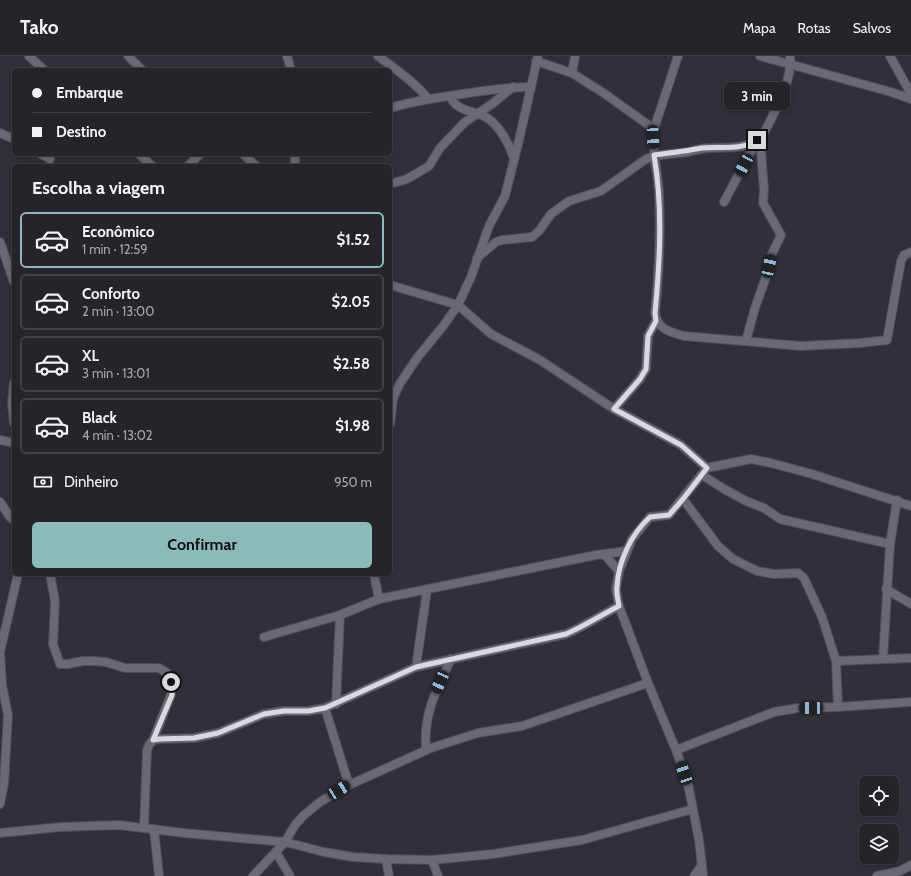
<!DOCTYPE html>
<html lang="pt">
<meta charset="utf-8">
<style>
:root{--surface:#26232b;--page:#2e2b33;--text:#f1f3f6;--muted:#a4a4a9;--line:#424047;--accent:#8bbbb9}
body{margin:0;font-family:Cabin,sans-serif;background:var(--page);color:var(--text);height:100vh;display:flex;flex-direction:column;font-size:15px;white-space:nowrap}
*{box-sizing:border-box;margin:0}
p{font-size:13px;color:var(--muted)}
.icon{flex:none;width:22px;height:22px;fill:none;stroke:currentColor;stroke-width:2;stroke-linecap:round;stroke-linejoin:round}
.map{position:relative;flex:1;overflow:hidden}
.side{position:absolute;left:12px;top:108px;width:380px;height:412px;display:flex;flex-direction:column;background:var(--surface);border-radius:6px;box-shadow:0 2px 6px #0003,0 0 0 1px var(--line)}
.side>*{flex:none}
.hud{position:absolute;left:12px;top:12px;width:380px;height:88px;border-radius:6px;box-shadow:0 2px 6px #0003,0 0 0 1px var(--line);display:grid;align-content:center;height:88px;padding:0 20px;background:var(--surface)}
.buttons{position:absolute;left:859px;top:720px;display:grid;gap:8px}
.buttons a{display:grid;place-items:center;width:40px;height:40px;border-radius:6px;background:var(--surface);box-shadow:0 2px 6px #0003,0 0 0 1px var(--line);font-size:20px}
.end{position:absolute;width:18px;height:18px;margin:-9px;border:5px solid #dbd9e0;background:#111;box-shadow:0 0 0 2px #111}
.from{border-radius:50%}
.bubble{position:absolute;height:28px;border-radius:6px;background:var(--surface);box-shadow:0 2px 6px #0003,0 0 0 1px var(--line);font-size:13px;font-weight:700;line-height:28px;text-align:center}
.car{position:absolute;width:12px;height:24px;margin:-12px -6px;border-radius:5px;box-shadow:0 0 3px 1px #0007;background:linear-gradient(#222 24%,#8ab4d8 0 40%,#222 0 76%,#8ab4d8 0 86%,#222 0)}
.hud b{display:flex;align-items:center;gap:14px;height:38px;font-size:15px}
.hud b+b{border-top:1px solid var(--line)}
.hud i{width:10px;height:10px;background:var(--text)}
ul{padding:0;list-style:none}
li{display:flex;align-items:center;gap:12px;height:56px;margin:0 8px 6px;padding:0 12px;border:2px solid var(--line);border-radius:6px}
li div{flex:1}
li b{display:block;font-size:15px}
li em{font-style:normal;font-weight:700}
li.current{border-color:var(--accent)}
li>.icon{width:36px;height:36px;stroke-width:1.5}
h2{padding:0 20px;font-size:18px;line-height:48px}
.pay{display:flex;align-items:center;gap:10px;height:44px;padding:0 20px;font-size:15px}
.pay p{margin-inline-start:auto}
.primary-button{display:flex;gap:8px;margin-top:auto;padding:8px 20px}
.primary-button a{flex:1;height:46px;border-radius:6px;background:var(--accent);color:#111;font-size:16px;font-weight:700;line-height:46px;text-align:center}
header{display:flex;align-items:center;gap:24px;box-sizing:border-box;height:56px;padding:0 20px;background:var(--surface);border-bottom:1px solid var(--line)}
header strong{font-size:19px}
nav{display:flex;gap:22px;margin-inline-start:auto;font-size:14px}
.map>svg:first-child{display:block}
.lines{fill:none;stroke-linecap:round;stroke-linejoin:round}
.minor-casing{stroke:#504d56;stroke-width:10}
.minor{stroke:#6b6873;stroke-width:8}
.route{stroke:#dbd9e0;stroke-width:5}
</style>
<header>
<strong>Tako</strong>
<nav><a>Mapa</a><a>Rotas</a><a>Salvos</a></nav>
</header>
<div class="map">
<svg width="911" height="820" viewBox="0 0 911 820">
<rect width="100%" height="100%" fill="#332f39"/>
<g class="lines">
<g class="minor-casing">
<g id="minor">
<polyline points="29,0 44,14"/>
<polyline points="128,0 142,14"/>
<polyline points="287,0 291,14"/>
<path d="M378,0C395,13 415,26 428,43"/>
<path d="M678,0L654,73C651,94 658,116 659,137C661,177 659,217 655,257C657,273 670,276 684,280L801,290L860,287L887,284L901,205L904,199L911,196"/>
<polyline points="760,0 891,36 911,43"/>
<polyline points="890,0 911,38"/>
<polyline points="536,5 572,17 605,38 654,73"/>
<polyline points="572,17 575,0"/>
<path d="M450,40C456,55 471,54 484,60C499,68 509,87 514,103"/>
<path d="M390,52C416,44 442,41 469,37C490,34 510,31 531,31"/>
<polyline points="0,77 14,83"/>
<polyline points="41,98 50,103"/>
<polyline points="139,98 152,110"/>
<polyline points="243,98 256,110"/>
<polyline points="295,98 295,110"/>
<polyline points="188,110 200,98"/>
<polyline points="390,128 407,123 429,110 440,92 465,66 492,48 513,31"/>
<polyline points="724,146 757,84"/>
<polyline points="0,186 14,226"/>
<path d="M477,202L496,186L502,184L532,181L539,175L551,158L569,145L601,135L646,103C660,97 674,98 688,96C695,94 702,92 709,92C726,91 746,94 759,82C767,75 771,62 776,53C784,37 792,18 790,0"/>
<polyline points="390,229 458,249 491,278 540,304 614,353 681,389 707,412"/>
<polyline points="746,285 755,252 767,218 770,202 781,179 763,147 764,134 760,82"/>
<polyline points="14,327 12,347 14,367"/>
<polyline points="614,353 640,323 646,313 648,280 656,265"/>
<polyline points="390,368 393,343 399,329 417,302 444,269 458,249 471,221 489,170 505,140 519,84 538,0"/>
<polyline points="0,384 14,387"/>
<polyline points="702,419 724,433 746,445 764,452 780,463 890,488"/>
<polyline points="683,443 718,490 733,503 757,515 774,518 798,517 804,522 822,561 836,605 838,651"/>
<polyline points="0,446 10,461 14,464"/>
<polyline points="604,498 619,515"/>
<polyline points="50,518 55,545 53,588 60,608 68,608 83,605 93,605 106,606 125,612 159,612 167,617 171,625 171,639 153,684"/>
<polyline points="374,518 379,543"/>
<polyline points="886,533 911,548"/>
<polyline points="264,581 340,559 379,543 596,499 627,495"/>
<polyline points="883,603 890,488 897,444"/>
<polyline points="836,605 911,602"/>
<polyline points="416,611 427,534"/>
<polyline points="336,648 340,559"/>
<polyline points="325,652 349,729"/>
<path d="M426,694C423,658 436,635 451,603"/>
<polyline points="676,694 774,656 798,652 838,651 911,646"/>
<polyline points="0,748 4,728 8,659 2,629 0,596 18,518"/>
<path d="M144,771L147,694L149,689L153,684L159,683L194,682L218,677L264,658L284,655H308L325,652L416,611L566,578C585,570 601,559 619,550"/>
<polyline points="154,773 159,820"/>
<polyline points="0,777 60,771 119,769 184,777 285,786 324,796 353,801 386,803 432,804 493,798 582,784 693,753"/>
<polyline points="276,796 290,820"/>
<polyline points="386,803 389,820"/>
<polyline points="432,804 438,820"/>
<polyline points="253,820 285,786 295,769 303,760 320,746 349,729 431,692 478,677 522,670 648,627"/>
<polyline points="694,820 702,809"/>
<polyline points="703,820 699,784 688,728 676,694 648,627 619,550 616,533 619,515 632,483 650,461 669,459 707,412 751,403 771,407 812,418 911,450"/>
<polyline points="877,820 900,815 911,809"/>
</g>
</g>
<use href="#minor" class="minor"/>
</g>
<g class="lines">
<path class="route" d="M171,626L172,639L153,684L159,683L194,682L218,677L264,658L284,655H308L325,652L416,611L566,578C585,570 601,559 619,550C618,544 616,537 617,531C618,506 631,478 650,461L669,459L683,443L707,412L681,389L614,353L640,323L646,313L648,280L656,265L655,257C660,204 663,152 654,99C670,97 686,95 702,92C720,90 741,95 757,84"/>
</g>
</svg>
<div class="buttons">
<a><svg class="icon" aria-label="locate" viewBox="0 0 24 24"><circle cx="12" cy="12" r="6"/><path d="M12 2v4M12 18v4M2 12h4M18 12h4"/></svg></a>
<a><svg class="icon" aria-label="layers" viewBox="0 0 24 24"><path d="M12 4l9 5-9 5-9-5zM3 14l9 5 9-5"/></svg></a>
</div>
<i class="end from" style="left:171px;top:626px"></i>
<i class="end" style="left:757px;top:84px"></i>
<div class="bubble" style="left:724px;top:26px;width:66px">3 min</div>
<i class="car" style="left:653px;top:81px;rotate:177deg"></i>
<i class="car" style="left:744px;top:109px;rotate:208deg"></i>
<i class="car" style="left:769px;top:210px;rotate:12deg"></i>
<i class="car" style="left:440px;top:626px;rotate:204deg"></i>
<i class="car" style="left:811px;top:652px;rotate:269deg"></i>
<i class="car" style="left:684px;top:717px;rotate:341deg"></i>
<i class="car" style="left:339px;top:734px;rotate:58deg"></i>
<div class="hud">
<b><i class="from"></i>Embarque</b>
<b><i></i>Destino</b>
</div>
<section class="side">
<h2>Escolha a viagem</h2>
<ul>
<li class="current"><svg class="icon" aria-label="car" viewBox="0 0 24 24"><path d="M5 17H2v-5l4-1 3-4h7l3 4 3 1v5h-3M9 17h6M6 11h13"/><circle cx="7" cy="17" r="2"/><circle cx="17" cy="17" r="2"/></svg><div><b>Econômico</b><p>1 min · 12:59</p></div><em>$1.52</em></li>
<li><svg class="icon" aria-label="car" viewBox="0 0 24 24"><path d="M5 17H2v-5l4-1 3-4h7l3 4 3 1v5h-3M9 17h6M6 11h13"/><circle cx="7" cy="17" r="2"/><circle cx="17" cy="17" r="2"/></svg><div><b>Conforto</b><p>2 min · 13:00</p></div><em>$2.05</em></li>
<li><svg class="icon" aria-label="car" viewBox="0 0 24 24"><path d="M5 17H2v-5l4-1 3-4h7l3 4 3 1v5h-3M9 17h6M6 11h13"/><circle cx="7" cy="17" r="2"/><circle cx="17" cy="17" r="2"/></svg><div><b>XL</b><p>3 min · 13:01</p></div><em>$2.58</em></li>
<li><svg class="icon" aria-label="car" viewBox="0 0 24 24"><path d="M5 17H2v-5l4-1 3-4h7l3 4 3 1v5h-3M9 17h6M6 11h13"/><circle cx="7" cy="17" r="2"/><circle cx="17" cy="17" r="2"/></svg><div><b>Black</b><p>4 min · 13:02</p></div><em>$1.98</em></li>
</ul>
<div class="pay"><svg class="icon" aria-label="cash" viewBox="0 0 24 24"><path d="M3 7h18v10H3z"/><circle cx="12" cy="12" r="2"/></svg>Dinheiro<p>950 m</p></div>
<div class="primary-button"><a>Confirmar</a></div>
</section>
</div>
